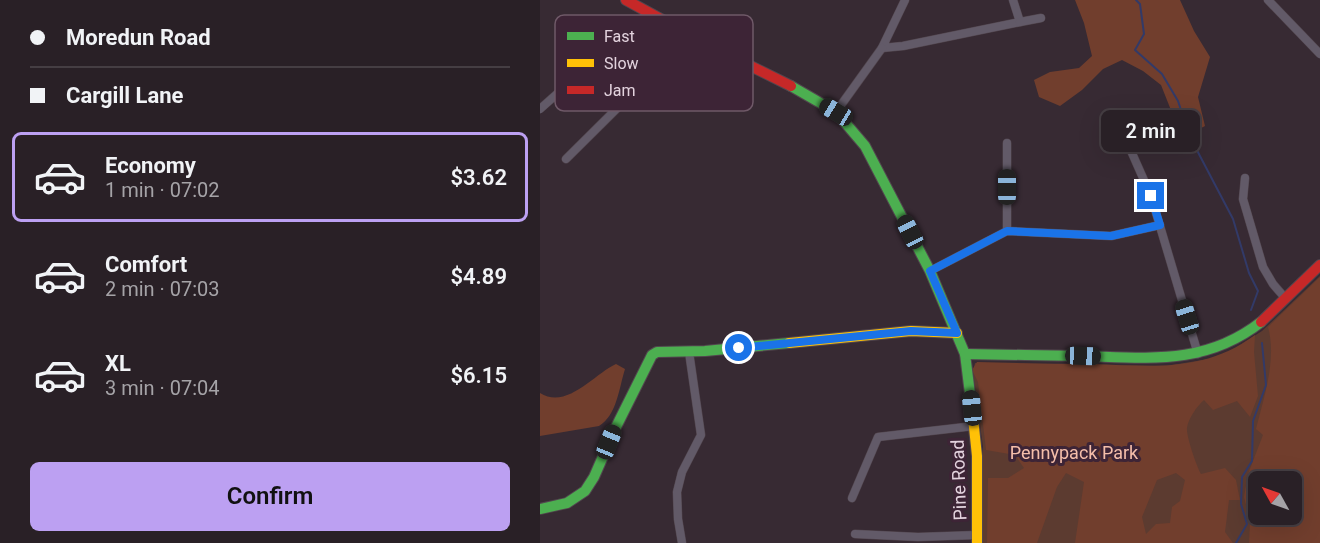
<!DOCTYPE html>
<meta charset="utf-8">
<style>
:root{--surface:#292026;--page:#31282e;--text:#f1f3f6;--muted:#a5a3a7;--line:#453e43;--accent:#bca0f2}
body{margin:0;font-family:Roboto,sans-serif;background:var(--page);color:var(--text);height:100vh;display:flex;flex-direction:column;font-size:22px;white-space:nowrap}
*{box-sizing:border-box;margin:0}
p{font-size:20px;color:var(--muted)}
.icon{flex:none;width:33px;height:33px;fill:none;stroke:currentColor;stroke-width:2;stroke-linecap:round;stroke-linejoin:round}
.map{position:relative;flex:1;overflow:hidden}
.details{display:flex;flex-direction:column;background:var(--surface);width:540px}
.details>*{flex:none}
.guide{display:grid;align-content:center;height:132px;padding:0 30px;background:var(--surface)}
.needle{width:39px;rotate:310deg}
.buttons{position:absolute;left:708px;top:471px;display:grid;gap:12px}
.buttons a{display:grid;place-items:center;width:54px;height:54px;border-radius:9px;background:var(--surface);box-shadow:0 6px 24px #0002,0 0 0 2px var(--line);font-size:30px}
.end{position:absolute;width:27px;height:27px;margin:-14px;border:8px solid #1a73e8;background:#fff;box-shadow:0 0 0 3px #fff}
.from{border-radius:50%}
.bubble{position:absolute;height:42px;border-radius:9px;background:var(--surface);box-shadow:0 6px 24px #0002,0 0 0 2px var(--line);font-size:20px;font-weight:600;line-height:42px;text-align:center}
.car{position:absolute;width:18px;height:36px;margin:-18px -9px;border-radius:8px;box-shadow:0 0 4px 2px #0007;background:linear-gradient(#222 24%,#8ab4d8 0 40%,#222 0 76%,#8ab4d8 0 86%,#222 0)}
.guide b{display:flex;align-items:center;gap:21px;height:57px;font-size:22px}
.guide b+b{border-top:2px solid var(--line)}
.guide i{width:15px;height:15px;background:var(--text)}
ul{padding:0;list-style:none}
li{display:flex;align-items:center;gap:18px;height:90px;margin:0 12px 9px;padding:0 18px;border:3px solid transparent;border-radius:9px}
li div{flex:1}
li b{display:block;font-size:22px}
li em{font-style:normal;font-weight:600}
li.on{border-color:var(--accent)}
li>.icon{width:54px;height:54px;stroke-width:1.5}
.button{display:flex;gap:12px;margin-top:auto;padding:12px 30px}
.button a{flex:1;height:69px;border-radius:9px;background:var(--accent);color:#111;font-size:24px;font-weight:600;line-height:69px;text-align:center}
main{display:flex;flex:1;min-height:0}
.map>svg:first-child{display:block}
.green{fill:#5c3b30;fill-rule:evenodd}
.forest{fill:#713e2d;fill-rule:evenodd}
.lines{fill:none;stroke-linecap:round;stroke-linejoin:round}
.stream{stroke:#323a68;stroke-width:2}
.street-casing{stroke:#52464e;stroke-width:9}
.fast-casing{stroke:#52464e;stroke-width:12}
.slow-casing{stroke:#52464e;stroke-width:12}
.jam-casing{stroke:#52464e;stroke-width:12}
.street{stroke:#625a68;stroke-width:8}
.fast{stroke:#4caf50;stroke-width:10}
.slow{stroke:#ffc107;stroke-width:10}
.jam{stroke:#c62828;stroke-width:10}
.route{stroke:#1a73e8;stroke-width:8}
.labels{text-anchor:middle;stroke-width:6;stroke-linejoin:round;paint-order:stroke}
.park-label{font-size:18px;fill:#f5beaa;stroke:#3d2436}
.street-label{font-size:18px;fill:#e3d3de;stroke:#3d2436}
.key{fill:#3d2436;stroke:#6f5968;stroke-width:1.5}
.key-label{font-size:16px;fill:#e3d3de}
</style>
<main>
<section class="details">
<div class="guide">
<b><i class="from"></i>Moredun Road</b>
<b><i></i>Cargill Lane</b>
</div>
<ul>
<li class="on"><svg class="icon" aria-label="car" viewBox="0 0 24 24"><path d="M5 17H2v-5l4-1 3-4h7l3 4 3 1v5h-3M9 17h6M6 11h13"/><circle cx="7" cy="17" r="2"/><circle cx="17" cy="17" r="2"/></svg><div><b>Economy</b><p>1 min · 07:02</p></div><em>$3.62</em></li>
<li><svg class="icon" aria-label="car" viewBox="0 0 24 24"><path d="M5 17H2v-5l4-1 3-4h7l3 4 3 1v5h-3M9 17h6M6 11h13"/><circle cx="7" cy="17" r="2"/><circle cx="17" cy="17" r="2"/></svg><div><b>Comfort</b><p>2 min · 07:03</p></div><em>$4.89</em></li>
<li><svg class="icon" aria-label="car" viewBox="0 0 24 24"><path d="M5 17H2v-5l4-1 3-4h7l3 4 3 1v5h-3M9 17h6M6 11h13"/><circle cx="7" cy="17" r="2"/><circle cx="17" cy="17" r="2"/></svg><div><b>XL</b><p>3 min · 07:04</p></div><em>$6.15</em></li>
</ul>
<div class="button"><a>Confirm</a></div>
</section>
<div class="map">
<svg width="780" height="543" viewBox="0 0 780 543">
<rect width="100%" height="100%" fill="#372a33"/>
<path class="green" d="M780,276V543H443V447L433,372L435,363L626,366L669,359L691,351L722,331ZM718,482H752V514H718Z"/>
<g class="forest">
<polygon points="535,0 640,0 654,31 670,57 658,97 665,126 642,138 621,85 603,71 582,60 563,69 542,90 520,106 499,97 494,80 510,72 539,68 552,56 544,23"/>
<path d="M780,277V543H709L710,521L704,497L708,474L723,435L716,429C724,397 737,359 728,327ZM718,482H752V514H718Z"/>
<path d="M715,335L714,352L718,396L710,417L697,401L673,410L664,400C657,406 648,419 647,428C646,436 657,467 661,474L685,468L696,480L700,500H689L685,532L693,543H535L544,482L526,473L517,487L497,543H447L448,478H468L484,468L475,455L446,450L438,382L432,370L437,362C476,363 514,364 552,364C613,366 663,373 715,335ZM636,473L645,480L640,501L632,507L630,523L616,524L606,534L602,517L617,480Z"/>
<path d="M76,364L85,369C79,388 77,415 59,426L0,436V393C27,410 54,374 76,364Z"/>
</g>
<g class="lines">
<g class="stream">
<polyline points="596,0 600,4 604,34 595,50 622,74 638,101 650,137 693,219 709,273 718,291 711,310"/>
<polyline points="696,543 707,524 701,504 702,477 712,461 713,421 726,385 722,343"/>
</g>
<g class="street-casing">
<g id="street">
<polyline points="365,0 342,48 363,46 480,22 473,0"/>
<polyline points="728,0 780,54"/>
<polyline points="480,22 501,18"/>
<polyline points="0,109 109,12"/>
<polyline points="296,112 342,48"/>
<polyline points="576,117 611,196 658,354"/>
<polyline points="26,159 151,35"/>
<polyline points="705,178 703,199 723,267 733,284 746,299"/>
<polyline points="467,231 467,143"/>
<polyline points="390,271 467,231 571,236 620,225"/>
<polyline points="312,498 338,437 434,426"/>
<polyline points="315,534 378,537 437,535"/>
<polyline points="142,543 138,519 137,492 142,472 161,435 149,352"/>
</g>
</g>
<g class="fast-casing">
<g id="fast">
<polyline points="251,86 296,112 325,146 390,271 425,354 433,418"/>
<path d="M425,354C465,355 505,355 545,356C610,358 666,365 721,322"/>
<polyline points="0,509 27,503 45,491 54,477 75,429 112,355 117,352 165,351 249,343"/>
</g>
</g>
<g class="slow-casing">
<g id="slow">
<polyline points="249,343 371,331 417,333"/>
<polyline points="433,418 437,456 437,543"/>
</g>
</g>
<g class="jam-casing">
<g id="jam">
<polyline points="86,0 172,47 251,86"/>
<polyline points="721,322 780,265"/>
</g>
</g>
<use href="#street" class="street"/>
<use href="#fast" class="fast"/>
<use href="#slow" class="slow"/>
<use href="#jam" class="jam"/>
</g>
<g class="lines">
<polyline class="route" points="199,348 371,331 417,333 390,271 467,231 571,236 620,225 611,196"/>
</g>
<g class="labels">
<g class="park-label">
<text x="534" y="459">Pennypack Park</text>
</g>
<g class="street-label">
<text transform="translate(419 480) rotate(-92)" y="6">Pine Road</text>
</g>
</g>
<rect x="15" y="15" width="198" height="96" rx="9" class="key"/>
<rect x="27" y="32" width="27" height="8" fill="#4caf50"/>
<rect x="27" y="59" width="27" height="8" fill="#ffc107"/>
<rect x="27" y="86" width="27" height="8" fill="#c62828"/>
<g class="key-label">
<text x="64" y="42">Fast</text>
<text x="64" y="69">Slow</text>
<text x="64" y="96">Jam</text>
</g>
</svg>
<div class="buttons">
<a><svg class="needle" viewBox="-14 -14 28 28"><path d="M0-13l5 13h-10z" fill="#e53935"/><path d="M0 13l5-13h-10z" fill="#a5a3a7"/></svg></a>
</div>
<i class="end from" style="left:199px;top:348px"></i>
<i class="end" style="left:611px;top:196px"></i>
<div class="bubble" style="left:561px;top:110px;width:99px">2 min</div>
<i class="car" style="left:296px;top:112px;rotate:301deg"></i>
<i class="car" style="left:467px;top:187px;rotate:0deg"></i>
<i class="car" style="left:370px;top:232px;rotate:333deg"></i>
<i class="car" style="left:647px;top:317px;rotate:343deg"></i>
<i class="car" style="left:543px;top:356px;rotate:92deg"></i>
<i class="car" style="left:432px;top:408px;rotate:354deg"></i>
<i class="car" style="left:69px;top:442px;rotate:22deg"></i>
</div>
</main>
